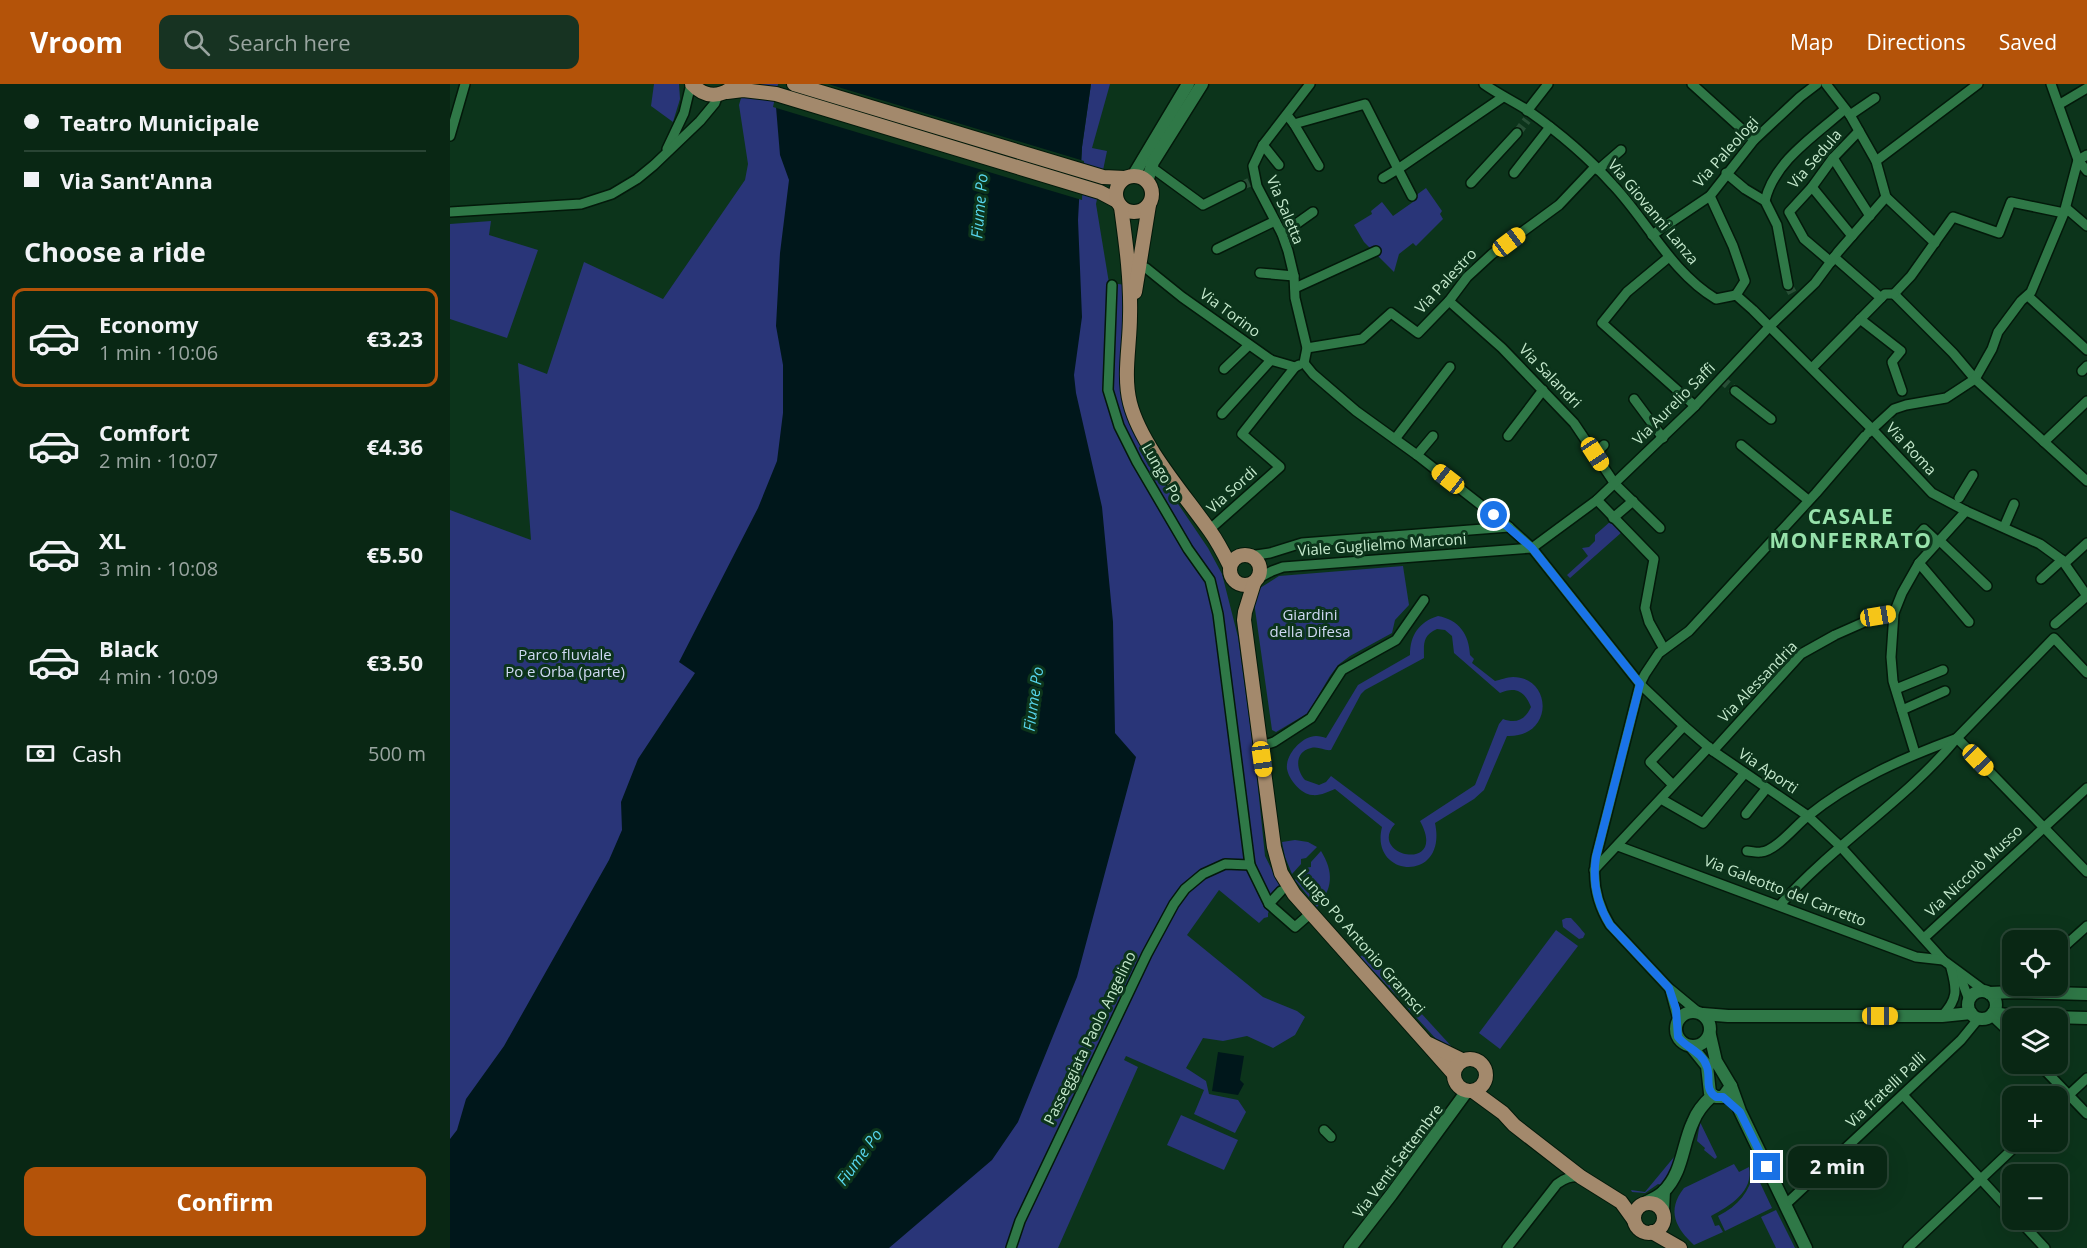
<!DOCTYPE html>
<meta charset="utf-8">
<style>
:root{--surface:#092714;--page:#173322;--text:#f1f3f6;--muted:#99a5a0;--line:#294434;--accent:#b45309}
body{margin:0;font-family:"Open Sans",sans-serif;background:var(--page);color:var(--text);height:100vh;display:flex;flex-direction:column;font-size:22px;white-space:nowrap}
*{box-sizing:border-box;margin:0}
p{font-size:20px;color:var(--muted)}
.icon{flex:none;width:33px;height:33px;fill:none;stroke:currentColor;stroke-width:2;stroke-linecap:round;stroke-linejoin:round}
.map{position:relative;flex:1;overflow:hidden}
.details{display:flex;flex-direction:column;background:var(--surface);width:450px}
.details>*{flex:none}
.top-card{display:grid;align-content:center;height:132px;padding:0 24px;background:var(--surface)}
.controls{position:absolute;left:1552px;top:846px;display:grid;gap:12px}
.controls a{display:grid;place-items:center;width:66px;height:66px;border-radius:12px;background:var(--surface);box-shadow:0 6px 24px #0002,0 0 0 2px var(--line);font-size:30px}
.end{position:absolute;width:27px;height:27px;margin:-14px;border:8px solid #1a73e8;background:#fff;box-shadow:0 0 0 3px #fff}
.from{border-radius:50%}
.bubble{position:absolute;height:42px;border-radius:12px;background:var(--surface);box-shadow:0 6px 24px #0002,0 0 0 2px var(--line);font-size:20px;font-weight:700;line-height:42px;text-align:center}
.car{position:absolute;width:18px;height:36px;margin:-18px -9px;border-radius:8px;box-shadow:0 0 4px 2px #0007;background:linear-gradient(#f5c518 24%,#345 0 40%,#f5c518 0 76%,#345 0 86%,#f5c518 0)}
.top-card b{display:flex;align-items:center;gap:21px;height:57px;font-size:22px}
.top-card b+b{border-top:2px solid var(--line)}
.top-card i{width:15px;height:15px;background:var(--text)}
ul{padding:0;list-style:none}
li{display:flex;align-items:center;gap:18px;height:99px;margin:0 12px 9px;padding:0 12px;border:3px solid transparent;border-radius:12px}
li div{flex:1}
li b{display:block;font-size:22px}
li em{font-style:normal;font-weight:700}
li.active{border-color:var(--accent)}
li>.icon{width:54px;height:54px;stroke-width:1.5}
h2{padding:0 24px;font-size:27px;line-height:72px}
.pay{display:flex;align-items:center;gap:15px;height:66px;padding:0 24px;font-size:22px}
.pay p{margin-inline-start:auto}
.action{display:flex;gap:12px;margin-top:auto;padding:12px 24px}
.action a{flex:1;height:69px;border-radius:12px;background:var(--accent);color:#fff;font-size:24px;font-weight:700;line-height:69px;text-align:center}
header{display:flex;align-items:center;gap:36px;box-sizing:border-box;height:84px;padding:0 30px;background:var(--accent);color:#fff}
header strong{font-size:28px}
nav{display:flex;gap:33px;margin-inline-start:auto;font-size:21px}
.search{width:420px;height:54px;background:var(--page);display:flex;align-items:center;gap:15px;box-sizing:border-box;padding:0 21px;border-radius:12px;color:var(--muted);font-size:22px}
main{display:flex;flex:1;min-height:0}
.map>svg:first-child{display:block}
.green{fill:#293578;fill-rule:evenodd}
.water{fill:#00171b}
.pier{fill:#0c341b}
.lines{fill:none;stroke-linecap:round;stroke-linejoin:round}
.street-tunnel{stroke:#284f36;stroke-width:9;stroke-dasharray:9 4.5;stroke-linecap:butt}
.street-casing{stroke:#03190a;stroke-width:12}
.secondary-casing{stroke:#03190a;stroke-width:15}
.primary-casing{stroke:#03190a;stroke-width:16}
.street{stroke:#2f7847;stroke-width:9}
.secondary{stroke:#2f7847;stroke-width:12}
.primary{stroke:#a3896c;stroke-width:14}
.route{stroke:#1a73e8;stroke-width:8}
.labels{text-anchor:middle;stroke-width:6;stroke-linejoin:round;paint-order:stroke}
.street-label{font-size:15px;fill:#c5e9cd;stroke:#0c341b}
.park-label{font-size:15px;fill:#d0d9f4;stroke:#0c341b}
.water-label{font-size:16px;font-style:italic;fill:#57d5ec;stroke:#0c341b}
.district-label{font-size:21px;font-weight:bold;letter-spacing:1.5px;fill:#97e2ab;stroke:#0c341b}
</style>
<header>
<strong>Vroom</strong>
<div class="search"><svg class="icon" aria-label="search" viewBox="0 0 24 24"><circle cx="10" cy="10" r="6"/><path d="M15 15l6 6"/></svg>Search here</div>
<nav><a>Map</a><a>Directions</a><a>Saved</a></nav>
</header>
<main>
<section class="details">
<div class="top-card">
<b><i class="from"></i>Teatro Municipale</b>
<b><i></i>Via Sant'Anna</b>
</div>
<h2>Choose a ride</h2>
<ul>
<li class="active"><svg class="icon" aria-label="car" viewBox="0 0 24 24"><path d="M5 17H2v-5l4-1 3-4h7l3 4 3 1v5h-3M9 17h6M6 11h13"/><circle cx="7" cy="17" r="2"/><circle cx="17" cy="17" r="2"/></svg><div><b>Economy</b><p>1 min · 10:06</p></div><em>€3.23</em></li>
<li><svg class="icon" aria-label="car" viewBox="0 0 24 24"><path d="M5 17H2v-5l4-1 3-4h7l3 4 3 1v5h-3M9 17h6M6 11h13"/><circle cx="7" cy="17" r="2"/><circle cx="17" cy="17" r="2"/></svg><div><b>Comfort</b><p>2 min · 10:07</p></div><em>€4.36</em></li>
<li><svg class="icon" aria-label="car" viewBox="0 0 24 24"><path d="M5 17H2v-5l4-1 3-4h7l3 4 3 1v5h-3M9 17h6M6 11h13"/><circle cx="7" cy="17" r="2"/><circle cx="17" cy="17" r="2"/></svg><div><b>XL</b><p>3 min · 10:08</p></div><em>€5.50</em></li>
<li><svg class="icon" aria-label="car" viewBox="0 0 24 24"><path d="M5 17H2v-5l4-1 3-4h7l3 4 3 1v5h-3M9 17h6M6 11h13"/><circle cx="7" cy="17" r="2"/><circle cx="17" cy="17" r="2"/></svg><div><b>Black</b><p>4 min · 10:09</p></div><em>€3.50</em></li>
</ul>
<div class="pay"><svg class="icon" aria-label="cash" viewBox="0 0 24 24"><path d="M3 7h18v10H3z"/><circle cx="12" cy="12" r="2"/></svg>Cash<p>500 m</p></div>
<div class="action"><a>Confirm</a></div>
</section>
<div class="map">
<svg width="1637" height="1164" viewBox="0 0 1637 1164">
<rect width="100%" height="100%" fill="#0c341b"/>
<g class="green">
<polygon points="204,0 229,0 230,15 223,38 201,22"/>
<polygon points="295,0 331,0 629,115 632,63 641,0 660,0 642,64 657,67 646,120 659,199 677,201 669,296 674,324 687,355 703,383 758,464 772,490 788,553 806,684 815,772 834,810 818,829 818,833 814,834 809,839 769,806 737,851 813,913 847,927 855,933 845,951 823,964 797,952 773,957 753,954 736,984 756,997 759,1010 788,1016 796,1028 785,1049 744,1030 754,1006 676,972 674,976 688,983 608,1164 0,1164 0,426 81,456 68,279 97,290 134,178 213,215 295,96 298,80 289,21"/>
<polygon points="976,104 992,127 990,130 993,135 966,162 963,159 949,170 944,188 914,158 904,141 922,130 921,127 932,118 943,132 963,118 965,112"/>
<polygon points="41,137 39,151 88,166 57,254 0,235 0,140"/>
<polygon points="1161,437 1172,448 1120,494 1117,491 1138,472 1132,464 1139,463 1145,457 1145,451"/>
<polygon points="953,482 959,521 945,536 942,549 900,572 888,581 880,592 858,629 826,648 822,646 804,518 810,504 829,492"/>
<path d="M988,532C1009,536 1019,550 1020,571L1024,575L1022,579L1045,597C1050,596 1057,593 1063,593C1103,593 1104,654 1057,652L1034,706L1024,715L985,739C998,800 919,794 932,743L885,705C878,708 870,712 862,711C851,710 839,696 837,685C835,671 852,652 866,652C870,652 873,653 876,654L908,601L960,571C960,551 969,538 988,532ZM987,545L995,546L1002,552L1004,569L1050,609C1066,602 1075,608 1081,623C1075,636 1066,640 1053,635L1049,640L1025,701L970,737C999,790 916,772 945,740L881,692L876,698L869,701L855,696C846,686 844,668 861,664C869,662 874,667 881,666L911,610L915,606L974,574C974,560 972,552 987,545Z"/>
<polygon points="845,756 858,758 867,763 856,774 851,775 851,780 842,790 835,773 832,758"/>
<path d="M871,767C884,788 883,805 867,823L845,796L855,784L861,783V778Z"/>
<path d="M1116,834H1121C1125,838 1132,846 1135,850L1133,854L1129,855L1113,843L1112,836Z"/>
<polygon points="1106,846 1128,862 1050,965 1029,949"/>
<polygon points="917,867 956,911 950,915 910,873"/>
<polygon points="960,917 1002,963 987,956 955,921"/>
<polygon points="731,1031 788,1056 774,1086 717,1061"/>
<polygon points="1250,1038 1267,1073 1265,1075 1254,1066 1255,1064 1247,1057"/>
<polygon points="1229,1067 1219,1091 1211,1101 1208,1100 1195,1109 1182,1108 1181,1106 1195,1108"/>
<path d="M1284,1080L1289,1088L1299,1083C1304,1107 1280,1122 1261,1132L1265,1142L1269,1141L1273,1148L1244,1161C1226,1144 1216,1127 1234,1104Z"/>
<path d="M1304,1086L1322,1124L1275,1147L1268,1132C1288,1122 1300,1108 1304,1086Z"/>
<polygon points="1326,1126 1345,1164 1326,1164 1311,1133"/>
</g>
<g class="water">
<polygon points="331,0 641,0 632,63 628,136 632,233 624,291 626,309 652,423 663,538 665,649 686,673 627,893 568,1038 542,1076 439,1164 0,1164 0,1055 7,1046 16,1015 54,962 159,776 172,746 171,718 188,675 245,589 229,578 308,424 327,377 333,329 333,281 326,242 330,169 339,96 330,71 326,23"/>
<polygon points="768,968 794,972 790,996 794,1000 788,1011 762,1007"/>
</g>
<polygon class="pier" points="328,0 378,0 634,77 632,116 323,23"/>
<g class="lines">
<g class="street-tunnel">
<polyline points="1067,49 1077,36"/>
<polyline points="791,102 800,98"/>
<polyline points="1338,201 1346,216"/>
<polyline points="1271,295 1285,307"/>
</g>
<g class="street-casing">
<g id="street">
<path d="M1034,0C1048,10 1063,17 1077,26C1107,47 1138,73 1163,101C1198,138 1221,188 1266,215L1286,211L1303,226L1422,345L1482,409L1516,427L1590,460L1612,476L1637,512"/>
<polyline points="1242,0 1304,56"/>
<polyline points="1376,0 1400,31 1426,77 1436,113"/>
<polyline points="1601,0 1628,76 1637,87"/>
<polyline points="1610,20 1637,4"/>
<polyline points="1077,27 1098,0"/>
<polyline points="837,31 844,40 915,20 948,85 1053,13"/>
<polyline points="1400,31 1425,14"/>
<polyline points="844,40 869,82"/>
<polyline points="0,52 15,0"/>
<polyline points="813,61 829,81"/>
<polyline points="217,65 234,29 241,0"/>
<polyline points="1383,74 1420,132"/>
<polyline points="1426,77 1528,0"/>
<polyline points="701,83 753,121 791,102"/>
<polyline points="1148,86 1171,66"/>
<polyline points="1064,89 1100,43"/>
<polyline points="1276,89 1295,105 1315,117 1327,141 1338,201"/>
<polyline points="933,94 948,85 962,112"/>
<polyline points="1021,99 1067,49"/>
<polyline points="1362,103 1402,152"/>
<polyline points="1260,112 1283,162 1295,197 1286,211"/>
<polyline points="1436,113 1485,159"/>
<path d="M1315,117C1324,77 1366,51 1395,25"/>
<polyline points="1616,124 1637,142"/>
<polyline points="0,128 131,120 162,110 187,95 204,81 250,37 265,19 268,11"/>
<polyline points="832,150 863,128"/>
<polyline points="1202,151 1260,112 1304,56 1350,13 1367,0"/>
<polyline points="767,165 825,137"/>
<polyline points="1219,173 1177,208 1152,239 1245,322"/>
<polyline points="1384,173 1431,214"/>
<polyline points="1381,178 1354,155 1339,128 1362,103 1383,74 1409,47"/>
<polyline points="696,184 732,213 821,276 845,283 849,281"/>
<polyline points="810,189 844,192"/>
<polyline points="662,201 658,306 669,342 687,378 738,465 760,496 768,530 800,781 819,820 845,843 861,829"/>
<polyline points="845,204 926,167"/>
<polyline points="1444,210 1503,269 1525,295 1637,397"/>
<polyline points="1444,210 1461,192 1503,133 1549,149 1561,118 1614,129"/>
<polyline points="1578,212 1637,266"/>
<polyline points="999,217 1052,264 1124,339 1165,400 1210,444"/>
<polyline points="1410,235 1451,267 1442,278 1452,307"/>
<polyline points="857,264 912,255 941,229 968,249 999,217 1017,193 1042,170 1109,121 1145,83"/>
<polyline points="854,279 863,290 906,327 967,371 1059,443 1082,464 1190,600 1234,642 1263,667 1358,732 1391,763 1493,876 1535,907"/>
<polyline points="854,279 857,264 845,214 844,192 838,167 832,150 807,102 803,82 813,61 860,0"/>
<polyline points="1362,284 1435,210 1444,210"/>
<polyline points="774,285 799,261"/>
<polyline points="1632,287 1637,282"/>
<polyline points="1285,307 1321,335"/>
<polyline points="1184,315 1213,354"/>
<polyline points="772,330 821,276"/>
<polyline points="1418,349 1444,325 1456,321 1496,314 1525,295 1542,265 1548,248 1571,217 1581,208 1614,129 1628,76 1637,71"/>
<polyline points="1058,352 1093,306"/>
<polyline points="945,355 1000,283"/>
<polyline points="1594,358 1637,317"/>
<polyline points="1291,361 1358,416"/>
<polyline points="1145,370 1154,361"/>
<polyline points="967,371 983,352"/>
<polyline points="1509,414 1523,391"/>
<polyline points="1147,416 1204,475 1195,524 1199,538 1214,565"/>
<polyline points="1163,434 1183,417"/>
<polyline points="1554,443 1564,420"/>
<polyline points="759,446 830,383 792,350 845,283"/>
<polyline points="1468,452 1474,445 1488,458"/>
<polyline points="1490,457 1537,502"/>
<polyline points="1082,464 1147,416 1245,322 1320,242 1365,199 1388,168 1436,113"/>
<polyline points="799,472 820,469 852,459 1059,443"/>
<polyline points="1469,479 1519,538"/>
<polyline points="1615,479 1637,459"/>
<polyline points="807,495 822,487 833,483 1082,464"/>
<polyline points="1591,495 1612,476"/>
<polyline points="1605,540 1637,512"/>
<polyline points="1637,589 1604,554 1507,654 1637,788"/>
<polyline points="1446,605 1493,586"/>
<polyline points="1452,626 1495,607"/>
<polyline points="811,662 824,658 861,634 892,586 946,556 974,516"/>
<polyline points="1263,667 1351,570 1385,551 1428,532 1444,529"/>
<polyline points="1465,669 1443,597 1441,573 1444,529 1452,509 1469,479 1516,427"/>
<polyline points="1223,701 1200,678 1234,642"/>
<polyline points="1211,715 1253,739 1294,690"/>
<polyline points="1296,730 1316,705"/>
<polyline points="1168,762 1466,873 1493,876"/>
<path d="M1297,767C1301,767 1307,769 1311,768C1326,767 1346,741 1358,732C1401,697 1453,674 1505,655"/>
<polyline points="1144,786 1259,663"/>
<polyline points="819,820 831,807"/>
<path d="M1330,821C1384,760 1455,717 1507,654"/>
<polyline points="1474,854 1637,704"/>
<polyline points="1608,868 1637,842"/>
<polyline points="1506,891 1513,900 1519,916"/>
<polyline points="1220,906 1228,936"/>
<path d="M1248,928L1219,904L1160,841C1147,820 1142,797 1146,773L1190,600L1195,590L1209,569L1239,547L1366,409L1415,352"/>
<polyline points="1541,931 1563,952"/>
<path d="M1492,932C1508,915 1507,906 1501,884"/>
<polyline points="1589,980 1637,1030"/>
<polyline points="1453,1011 1563,1130"/>
<polyline points="1608,1021 1637,994"/>
<polyline points="874,1046 881,1053"/>
<polyline points="1335,1121 1511,956 1529,934"/>
<polyline points="1569,1136 1595,1164"/>
<polyline points="561,1164 570,1137 697,870 724,820 735,805 753,790 775,780 800,781"/>
<path d="M1057,1164L1107,1100C1115,1094 1121,1092 1131,1093"/>
<polyline points="1458,1164 1570,1058"/>
</g>
</g>
<g class="secondary-casing">
<g id="secondary">
<polyline points="683,92 738,0"/>
<polyline points="697,98 703,78 752,0"/>
<circle cx="1532" cy="921" r="14"/>
<polyline points="1539,909 1565,908 1637,910"/>
<circle cx="1243" cy="945" r="17"/>
<polyline points="1543,929 1563,932 1637,934"/>
<polyline points="1253,930 1278,932 1492,932 1521,929"/>
<polyline points="1241,962 1257,982 1260,1009 1266,1013 1273,1013 1281,1002 1266,977 1260,951"/>
<polyline points="1281,1002 1290,1027 1356,1164"/>
<path d="M1197,1118C1202,1115 1209,1112 1213,1108C1233,1089 1232,1061 1243,1038C1247,1027 1254,1019 1263,1011"/>
<polyline points="1213,1127 1214,1107"/>
<polyline points="900,1164 941,1111 1017,1007"/>
</g>
</g>
<g class="primary-casing">
<g id="primary">
<path d="M242,0C255,14 270,14 284,2"/>
<polyline points="344,0 653,93 675,94"/>
<polyline points="277,8 293,6 326,10 650,108 667,117"/>
<circle cx="684" cy="110" r="18"/>
<path d="M671,123C676,160 681,195 680,232C680,261 673,291 680,319C691,362 734,410 760,447C768,458 774,470 780,482"/>
<polyline points="685,208 699,121"/>
<circle cx="795" cy="486" r="15"/>
<polyline points="804,499 795,528 794,536 824,763 831,789 844,810 1004,990"/>
<polyline points="979,960 1012,976"/>
<circle cx="1020" cy="991" r="16"/>
<polyline points="1023,1007 1053,1029 1064,1041 1131,1093 1171,1118 1184,1136"/>
<circle cx="1199" cy="1134" r="15"/>
<polyline points="1202,1148 1230,1164"/>
</g>
</g>
<use href="#street" class="street"/>
<use href="#secondary" class="secondary"/>
<use href="#primary" class="primary"/>
</g>
<g class="lines">
<path class="route" d="M1044,431L1082,464L1190,600L1146,773C1142,798 1147,820 1160,841L1219,904L1226,925L1228,953C1236,964 1252,967 1257,983C1261,994 1254,1005 1266,1013H1273L1290,1028L1317,1083"/>
</g>
<g class="labels">
<g class="street-label">
<text transform="translate(1276 68) rotate(-48)" y="5">Via Paleologi</text>
<text transform="translate(1365 75) rotate(-49)" y="5">Via Sedula</text>
<text transform="translate(835 126) rotate(67)" y="5">Via Saletta</text>
<text transform="translate(1203 128) rotate(50)" y="5">Via Giovanni Lanza</text>
<text transform="translate(996 197) rotate(-47)" y="5">Via Palestro</text>
<text transform="translate(780 229) rotate(36)" y="5">Via Torino</text>
<text transform="translate(1100 292) rotate(46)" y="5">Via Salandri</text>
<text transform="translate(1224 320) rotate(-45)" y="5">Via Aurelio Saffi</text>
<text transform="translate(1461 365) rotate(47)" y="5">Via Roma</text>
<text transform="translate(712 389) rotate(60)" y="5">Lungo Po</text>
<text transform="translate(782 406) rotate(-42)" y="5">Via Sordi</text>
<text transform="translate(932 461) rotate(-4)" y="5">Viale Guglielmo Marconi</text>
<text transform="translate(1308 598) rotate(-46)" y="5">Via Alessandria</text>
<text transform="translate(1318 687) rotate(34)" y="5">Via Aporti</text>
<text transform="translate(1524 787) rotate(-43)" y="5">Via Niccolò Musso</text>
<text transform="translate(1335 807) rotate(21)" y="5">Via Galeotto del Carretto</text>
<text transform="translate(911 858) rotate(49)" y="5">Lungo Po Antonio Gramsci</text>
<text transform="translate(640 954) rotate(-64)" y="5">Passeggiata Paolo Angelino</text>
<text transform="translate(1436 1006) rotate(-43)" y="5">Via fratelli Palli</text>
<text transform="translate(948 1077) rotate(-53)" y="5">Via Venti Settembre</text>
</g>
<g class="park-label">
<text x="860" y="536">Giardini<tspan x="860" dy="17">della Difesa</tspan></text>
<text x="115" y="576">Parco fluviale<tspan x="115" dy="17">Po e Orba (parte)</tspan></text>
</g>
<g class="water-label">
<text transform="translate(529 122) rotate(-85)" y="6">Fiume Po</text>
<text transform="translate(583 615) rotate(-82)" y="6">Fiume Po</text>
<text transform="translate(409 1073) rotate(-54)" y="6">Fiume Po</text>
</g>
<g class="district-label">
<text x="1401" y="440">CASALE<tspan x="1401" dy="24">MONFERRATO</tspan></text>
</g>
</g>
</svg>
<div class="controls">
<a><svg class="icon" aria-label="locate" viewBox="0 0 24 24"><circle cx="12" cy="12" r="6"/><path d="M12 2v4M12 18v4M2 12h4M18 12h4"/></svg></a>
<a><svg class="icon" aria-label="layers" viewBox="0 0 24 24"><path d="M12 4l9 5-9 5-9-5zM3 14l9 5 9-5"/></svg></a>
<a>+</a>
<a>−</a>
</div>
<i class="end from" style="left:1044px;top:431px"></i>
<i class="end" style="left:1317px;top:1083px"></i>
<div class="bubble" style="left:1338px;top:1062px;width:99px">2 min</div>
<i class="car" style="left:1059px;top:158px;rotate:53deg"></i>
<i class="car" style="left:1145px;top:370px;rotate:147deg"></i>
<i class="car" style="left:998px;top:395px;rotate:308deg"></i>
<i class="car" style="left:1428px;top:532px;rotate:80deg"></i>
<i class="car" style="left:812px;top:675px;rotate:172deg"></i>
<i class="car" style="left:1528px;top:676px;rotate:136deg"></i>
<i class="car" style="left:1430px;top:932px;rotate:90deg"></i>
</div>
</main>
